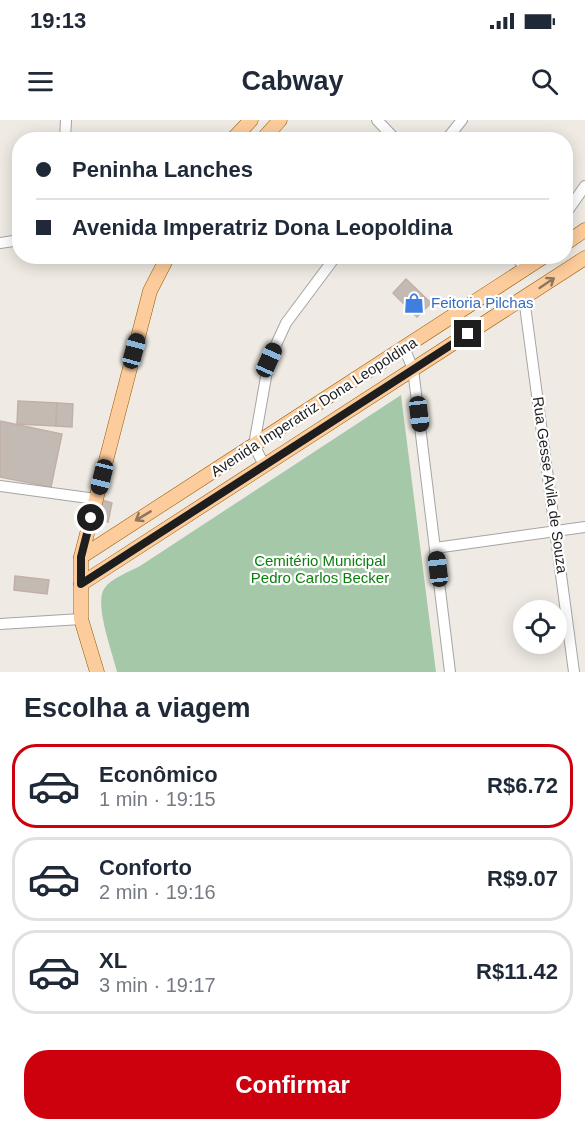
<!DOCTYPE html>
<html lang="pt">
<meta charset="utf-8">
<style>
:root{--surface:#fff;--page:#f2f2f3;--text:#1f2937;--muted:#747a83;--line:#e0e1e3;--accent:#cd000e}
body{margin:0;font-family:Helvetica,sans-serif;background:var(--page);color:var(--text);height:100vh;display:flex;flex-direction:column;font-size:22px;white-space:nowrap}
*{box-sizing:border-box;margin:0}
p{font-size:20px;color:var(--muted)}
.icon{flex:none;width:33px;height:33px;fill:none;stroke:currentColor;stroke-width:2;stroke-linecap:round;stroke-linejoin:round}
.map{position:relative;height:552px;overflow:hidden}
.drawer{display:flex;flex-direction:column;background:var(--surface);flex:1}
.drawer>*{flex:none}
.top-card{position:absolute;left:12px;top:12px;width:561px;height:132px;border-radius:24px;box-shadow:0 3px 15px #0003;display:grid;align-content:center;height:132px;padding:0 24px;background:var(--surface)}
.controls{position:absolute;left:513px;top:480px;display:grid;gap:12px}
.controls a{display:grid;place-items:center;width:54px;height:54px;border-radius:50%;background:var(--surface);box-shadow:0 3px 15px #0003;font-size:30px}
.end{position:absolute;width:27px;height:27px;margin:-14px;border:8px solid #1e1e1e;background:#fff;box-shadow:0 0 0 3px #fff}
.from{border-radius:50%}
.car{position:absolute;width:18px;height:36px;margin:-18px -9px;border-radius:8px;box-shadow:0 0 4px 2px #0007;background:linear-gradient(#222 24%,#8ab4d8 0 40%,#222 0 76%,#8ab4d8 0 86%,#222 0)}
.top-card b{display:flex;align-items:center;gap:21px;height:57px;font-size:22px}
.top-card b+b{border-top:2px solid var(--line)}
.top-card i{width:15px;height:15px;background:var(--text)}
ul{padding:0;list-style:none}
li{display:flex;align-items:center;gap:18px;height:84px;margin:0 12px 9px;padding:0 12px;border:3px solid var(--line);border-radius:24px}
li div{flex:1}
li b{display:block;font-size:22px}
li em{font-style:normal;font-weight:700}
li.selected{border-color:var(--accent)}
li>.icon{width:54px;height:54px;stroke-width:1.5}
h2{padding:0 24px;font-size:27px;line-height:72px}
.action{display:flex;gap:12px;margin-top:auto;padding:12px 24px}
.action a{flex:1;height:69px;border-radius:24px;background:var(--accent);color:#fff;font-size:24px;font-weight:700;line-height:69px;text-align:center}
.status{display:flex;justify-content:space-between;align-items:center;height:42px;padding:0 30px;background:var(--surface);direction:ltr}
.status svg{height:16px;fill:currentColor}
header{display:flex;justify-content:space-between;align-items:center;height:78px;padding:0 24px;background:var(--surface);font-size:27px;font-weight:700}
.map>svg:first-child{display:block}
.cemetery{fill:#a5c9a8}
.building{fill:#c4bab4;stroke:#c1b0a7;stroke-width:1.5}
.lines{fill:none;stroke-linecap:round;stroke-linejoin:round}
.minor-casing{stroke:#a5a5a5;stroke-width:12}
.major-casing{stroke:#995c00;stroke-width:15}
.minor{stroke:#fff;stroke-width:10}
.major{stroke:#fdcc9c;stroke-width:14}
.oneway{stroke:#8e755d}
.route{stroke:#1e1e1e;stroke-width:8}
.labels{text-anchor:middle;stroke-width:4.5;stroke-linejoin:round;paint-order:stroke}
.shop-label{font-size:15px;fill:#366cbe;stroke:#fff;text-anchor:start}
.street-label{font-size:15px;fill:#1e1e1e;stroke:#fff}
.park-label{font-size:15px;fill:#0a7f0c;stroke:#fff}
</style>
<div class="status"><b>19:13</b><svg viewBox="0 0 49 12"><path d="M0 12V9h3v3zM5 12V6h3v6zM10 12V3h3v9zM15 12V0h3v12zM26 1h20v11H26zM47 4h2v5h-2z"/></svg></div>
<header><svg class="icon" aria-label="menu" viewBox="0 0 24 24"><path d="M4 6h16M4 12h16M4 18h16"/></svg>Cabway<svg class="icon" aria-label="search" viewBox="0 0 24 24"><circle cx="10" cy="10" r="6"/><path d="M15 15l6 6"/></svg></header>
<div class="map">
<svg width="585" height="552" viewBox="0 0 585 552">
<rect width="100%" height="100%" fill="#efebe4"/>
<path class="cemetery" d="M401,275L436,552H117C113,534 94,485 104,469C111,458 129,452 140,446Z"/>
<g class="building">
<polygon points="406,159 431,183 417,197 393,173"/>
<polygon points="18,281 57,283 56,306 17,304"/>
<polygon points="57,283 73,284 72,307 56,306"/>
<polygon points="0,301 62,314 51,367 0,357"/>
<polygon points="99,379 112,383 108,402 95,399"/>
<polygon points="15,456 49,460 47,474 14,470"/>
</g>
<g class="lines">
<g class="minor-casing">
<g id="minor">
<polyline points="377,0 396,20"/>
<polyline points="65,20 66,0"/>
<polyline points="446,20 462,0"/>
<polyline points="566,93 585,66"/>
<polyline points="0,123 20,120"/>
<polyline points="515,136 527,149"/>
<polyline points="524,178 574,552"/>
<polyline points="405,230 413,249 450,552"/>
<polyline points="264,345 254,325 269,240 286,203 336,136"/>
<polyline points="0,366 96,379"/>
<polyline points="435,428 585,407"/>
<polyline points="0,504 81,499"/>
</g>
</g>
<g class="major-casing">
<g id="major">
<polyline points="232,20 251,0"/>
<polyline points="262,20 280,0"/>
<polyline points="566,123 585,110"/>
<polyline points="81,437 545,136"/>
<polyline points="81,464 585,138"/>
<polyline points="97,552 81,499 81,437 150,171 168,136"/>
</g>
</g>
<use href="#minor" class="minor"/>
<use href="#major" class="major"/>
</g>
<defs><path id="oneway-shaft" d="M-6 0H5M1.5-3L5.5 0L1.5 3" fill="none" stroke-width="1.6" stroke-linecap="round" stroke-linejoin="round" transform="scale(1.5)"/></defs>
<g class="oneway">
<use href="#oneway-shaft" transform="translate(547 163) rotate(-34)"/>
<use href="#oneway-shaft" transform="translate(143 396) rotate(149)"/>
</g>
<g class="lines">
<polyline class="route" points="91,398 81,437 81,464 468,214"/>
</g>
<defs>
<g id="shop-bare" transform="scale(1.62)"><path d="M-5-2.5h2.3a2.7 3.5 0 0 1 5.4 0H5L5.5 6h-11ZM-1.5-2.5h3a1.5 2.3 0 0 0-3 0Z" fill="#3f7fe0" stroke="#fff" stroke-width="2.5" paint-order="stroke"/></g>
</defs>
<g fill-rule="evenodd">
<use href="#shop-bare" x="414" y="183"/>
</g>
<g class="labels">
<g class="shop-label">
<text x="431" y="188">Feitoria Pilchas</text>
</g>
<g class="street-label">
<text transform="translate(314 287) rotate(-33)" y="5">Avenida Imperatriz Dona Leopoldina</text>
<text transform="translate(550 365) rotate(82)" y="5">Rua Gesse Avila de Souza</text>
</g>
<g class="park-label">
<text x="320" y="446">Cemitério Municipal<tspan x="320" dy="17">Pedro Carlos Becker</tspan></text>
</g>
</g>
</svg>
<div class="controls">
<a><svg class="icon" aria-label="locate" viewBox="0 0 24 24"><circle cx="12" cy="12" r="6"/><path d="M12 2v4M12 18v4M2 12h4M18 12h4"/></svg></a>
</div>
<i class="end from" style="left:91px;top:398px"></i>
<i class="end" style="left:468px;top:214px"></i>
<i class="car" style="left:134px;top:231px;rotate:15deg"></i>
<i class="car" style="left:269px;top:240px;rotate:24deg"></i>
<i class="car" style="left:419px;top:294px;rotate:173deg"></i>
<i class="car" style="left:102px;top:357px;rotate:194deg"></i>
<i class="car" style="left:438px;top:449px;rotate:353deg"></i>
<div class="top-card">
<b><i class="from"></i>Peninha Lanches</b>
<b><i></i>Avenida Imperatriz Dona Leopoldina</b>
</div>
</div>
<section class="drawer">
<h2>Escolha a viagem</h2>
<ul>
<li class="selected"><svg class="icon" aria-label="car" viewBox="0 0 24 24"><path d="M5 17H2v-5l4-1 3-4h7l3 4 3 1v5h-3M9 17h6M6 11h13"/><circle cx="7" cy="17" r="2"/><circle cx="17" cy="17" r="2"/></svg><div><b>Econômico</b><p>1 min · 19:15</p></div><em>R$6.72</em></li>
<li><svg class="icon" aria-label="car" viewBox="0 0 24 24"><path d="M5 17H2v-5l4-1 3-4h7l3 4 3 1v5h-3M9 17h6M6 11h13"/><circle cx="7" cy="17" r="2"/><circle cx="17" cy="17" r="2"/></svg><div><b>Conforto</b><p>2 min · 19:16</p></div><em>R$9.07</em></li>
<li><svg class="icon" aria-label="car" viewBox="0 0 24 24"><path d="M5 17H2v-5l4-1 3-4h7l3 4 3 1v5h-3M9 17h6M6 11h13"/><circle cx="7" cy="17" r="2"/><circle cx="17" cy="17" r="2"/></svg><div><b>XL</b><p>3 min · 19:17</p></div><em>R$11.42</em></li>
</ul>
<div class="action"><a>Confirmar</a></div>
</section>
